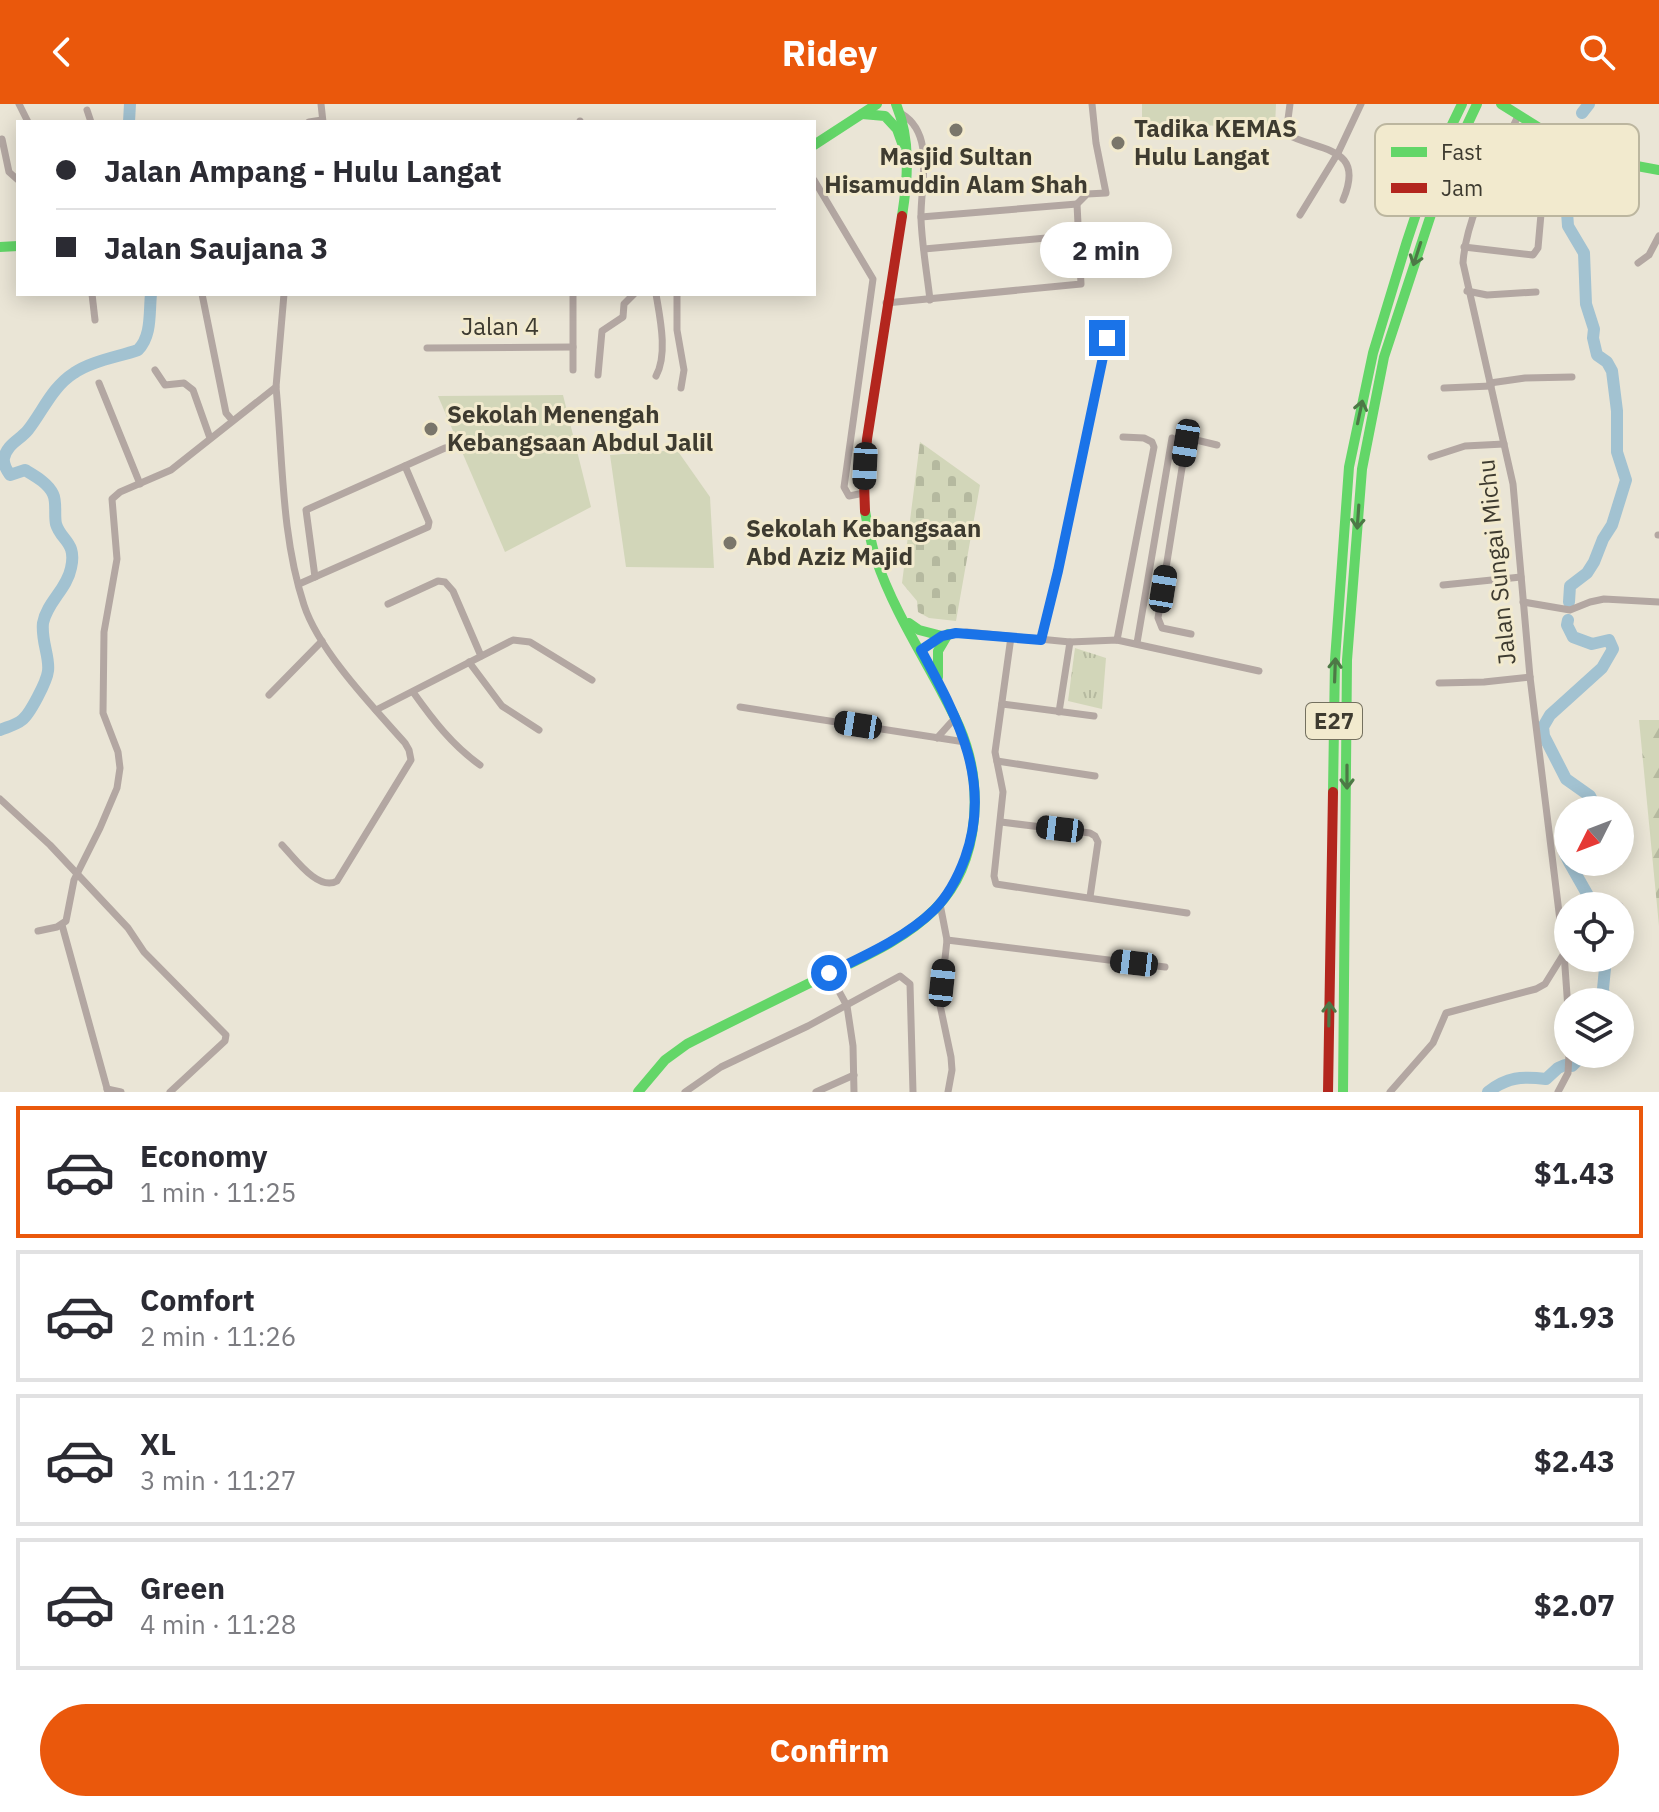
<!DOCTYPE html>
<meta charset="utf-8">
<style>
:root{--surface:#fff;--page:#f2f2f3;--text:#2b2b33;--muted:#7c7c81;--line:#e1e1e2;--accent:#ea580c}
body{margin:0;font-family:"IBM Plex Sans",sans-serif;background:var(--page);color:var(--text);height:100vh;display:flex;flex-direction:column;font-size:30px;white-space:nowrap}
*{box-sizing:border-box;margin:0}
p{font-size:26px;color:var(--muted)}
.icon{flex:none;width:44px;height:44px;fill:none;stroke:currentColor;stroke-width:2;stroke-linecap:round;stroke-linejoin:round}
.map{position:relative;height:988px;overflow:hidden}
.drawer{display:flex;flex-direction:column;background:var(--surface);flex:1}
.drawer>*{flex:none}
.top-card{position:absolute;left:16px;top:16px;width:800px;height:176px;border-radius:0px;box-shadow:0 4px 20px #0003;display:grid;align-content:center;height:176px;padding:0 40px;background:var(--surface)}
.needle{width:52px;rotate:228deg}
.buttons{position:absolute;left:1554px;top:692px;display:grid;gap:16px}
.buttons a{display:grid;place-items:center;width:80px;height:80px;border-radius:50%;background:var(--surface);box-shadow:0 4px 20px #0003;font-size:40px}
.end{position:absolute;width:36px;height:36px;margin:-18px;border:10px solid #1a73e8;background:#fff;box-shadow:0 0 0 4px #fff}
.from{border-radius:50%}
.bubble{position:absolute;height:56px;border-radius:28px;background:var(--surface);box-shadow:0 4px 20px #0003;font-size:26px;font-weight:700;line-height:56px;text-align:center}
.car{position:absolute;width:24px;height:48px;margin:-24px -12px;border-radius:10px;box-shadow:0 0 6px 2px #0007;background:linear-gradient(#222 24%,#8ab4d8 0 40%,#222 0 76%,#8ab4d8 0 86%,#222 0)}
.top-card b{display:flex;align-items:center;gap:28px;height:76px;font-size:30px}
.top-card b+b{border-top:2px solid var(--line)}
.top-card i{width:20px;height:20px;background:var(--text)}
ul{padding:14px 0 0;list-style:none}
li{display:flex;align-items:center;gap:24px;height:132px;margin:0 16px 12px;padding:0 24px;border:4px solid var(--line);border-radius:0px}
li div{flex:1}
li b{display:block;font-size:30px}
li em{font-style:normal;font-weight:700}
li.active{border-color:var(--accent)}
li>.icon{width:72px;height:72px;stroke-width:1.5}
.primary-button{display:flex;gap:16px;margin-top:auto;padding:16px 40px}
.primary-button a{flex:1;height:92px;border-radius:48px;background:var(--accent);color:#fff;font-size:32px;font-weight:700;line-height:92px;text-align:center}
header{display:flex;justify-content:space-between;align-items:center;height:104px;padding:0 40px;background:var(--accent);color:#fff;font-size:36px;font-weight:700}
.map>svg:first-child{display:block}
.grass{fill:#d2d6b9}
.forest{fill:url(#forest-firs)}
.cemetery{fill:url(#cemetery-stones)}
.park{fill:url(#park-tufts)}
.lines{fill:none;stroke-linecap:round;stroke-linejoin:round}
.river{stroke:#a2c2d1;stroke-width:12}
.street{stroke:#b3a7a2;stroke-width:7}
.fast{stroke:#63d668;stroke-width:10}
.jam{stroke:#b3261e;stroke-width:10}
.oneway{stroke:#4d7946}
.route{stroke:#1a73e8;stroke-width:10}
.poi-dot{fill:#7a766a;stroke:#f2eace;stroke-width:3}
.labels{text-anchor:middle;stroke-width:6;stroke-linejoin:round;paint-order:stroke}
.shield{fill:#f2eace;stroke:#74705f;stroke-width:2}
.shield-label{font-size:22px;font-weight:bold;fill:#3e3b30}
.poi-label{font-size:24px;font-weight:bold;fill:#3e3b30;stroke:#f2eace;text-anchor:start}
.street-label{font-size:24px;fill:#3e3b30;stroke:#f2eace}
.key{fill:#f2eace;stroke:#bcb69f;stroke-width:2}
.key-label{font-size:22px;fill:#3e3b30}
</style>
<header><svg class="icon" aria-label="back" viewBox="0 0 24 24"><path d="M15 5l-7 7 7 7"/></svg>Ridey<svg class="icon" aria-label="search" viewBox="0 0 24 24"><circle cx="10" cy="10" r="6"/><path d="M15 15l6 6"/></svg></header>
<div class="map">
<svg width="1659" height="988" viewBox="0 0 1659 988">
<defs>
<pattern id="forest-firs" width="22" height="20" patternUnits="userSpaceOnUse" patternTransform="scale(2)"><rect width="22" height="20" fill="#d2d6b9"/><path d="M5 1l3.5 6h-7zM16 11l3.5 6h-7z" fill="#b5b99f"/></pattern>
<pattern id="cemetery-stones" width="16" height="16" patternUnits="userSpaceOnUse" patternTransform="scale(2)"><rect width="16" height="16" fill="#d2d6b9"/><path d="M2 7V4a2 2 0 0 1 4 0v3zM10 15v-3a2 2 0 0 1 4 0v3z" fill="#b5b99f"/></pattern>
<pattern id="park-tufts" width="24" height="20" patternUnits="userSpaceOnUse" patternTransform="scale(2)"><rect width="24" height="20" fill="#d2d6b9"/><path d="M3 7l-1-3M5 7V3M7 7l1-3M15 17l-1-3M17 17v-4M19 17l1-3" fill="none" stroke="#b5b99f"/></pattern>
</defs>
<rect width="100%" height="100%" fill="#eae5d6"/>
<g class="grass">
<polygon points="1142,0 1276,0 1275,23 1142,20"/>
<polygon points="563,291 591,403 505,448 438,292"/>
<polygon points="677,346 710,393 714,464 626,463 610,351"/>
</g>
<polygon class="forest" points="1639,616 1659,616 1659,822"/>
<polygon class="cemetery" points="920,338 980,381 956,517 929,514 918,508 917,497 902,479"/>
<polygon class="park" points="1075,544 1106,554 1102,605 1068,597"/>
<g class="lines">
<g class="river">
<polyline points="1582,9 1589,0"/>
<polyline points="129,18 130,0"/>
<polyline points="1558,46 1555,64 1556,80 1567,108 1568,122 1584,149 1586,200 1594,225 1593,234 1597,251 1607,258 1612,267 1617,307 1617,348 1626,376 1612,421 1603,435 1594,458 1587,469 1570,482 1569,498"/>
<polyline points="1568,516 1567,521 1573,533 1592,540 1609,536 1613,545 1602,564 1550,611 1543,623 1544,632 1566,675 1590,692 1597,706"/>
<path d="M0,626C7,623 16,621 22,616C30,610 47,577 48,567C50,553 41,537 43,519C47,498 67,485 71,464C77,438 61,437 56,420C54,411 57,398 53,390C48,379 35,372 25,366L10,371C6,365 3,360 4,354C7,340 20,336 28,326C43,307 52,283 74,269C91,257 118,253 138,246C152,232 149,209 151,190"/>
<polyline points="1568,744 1565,750 1568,756"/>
<polyline points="1569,758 1590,795 1591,802"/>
<polyline points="1605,898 1603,885 1606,854"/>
<polyline points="1572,962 1576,958 1578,950"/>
<path d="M1488,988C1507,973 1522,972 1546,975L1558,964L1565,961"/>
</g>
<g class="street">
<polyline points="19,0 28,18"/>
<polyline points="321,0 323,18"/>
<path d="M1290,0L1286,30C1320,48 1366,42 1343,96"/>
<polyline points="87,6 91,18"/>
<path d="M902,10C936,31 920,81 921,115C922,142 927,169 930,196"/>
<path d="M1518,12C1498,56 1466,111 1463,159L1513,380L1530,573L1564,849L1568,905"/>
<polyline points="309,18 322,16"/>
<polyline points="580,18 580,17"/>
<polyline points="2,35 9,68 18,76"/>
<polyline points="814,76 873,175 844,383 849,392 864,389"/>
<polyline points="1300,111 1338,49 1361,0"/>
<polyline points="921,113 1077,100"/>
<polyline points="1464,143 1533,151 1538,144 1541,110"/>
<polyline points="924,145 1079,131"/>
<polyline points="1638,159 1649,151 1659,132"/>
<polyline points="1467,187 1487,191 1536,188"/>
<polyline points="92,190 95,216"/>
<polyline points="202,190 226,309 232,316"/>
<polyline points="573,190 573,266"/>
<path d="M656,190C660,214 668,250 656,272"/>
<polyline points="677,190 677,226 684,266 681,284"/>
<polyline points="886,199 1081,180 1077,100 1087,90 1106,89 1096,39 1092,0"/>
<polyline points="427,244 573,243"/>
<polyline points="155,266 165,281 184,279 193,286 210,334"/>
<polyline points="598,271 602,227 623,213 624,200 634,190"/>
<polyline points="99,279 140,380"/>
<polyline points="1490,279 1525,274 1572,273"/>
<path d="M276,283C283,355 281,431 304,501C319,547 373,603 405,639L409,646L411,656L337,777C318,788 294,753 282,741"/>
<polyline points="1444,284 1491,282"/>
<polyline points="1431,353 1465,342 1504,340"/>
<polyline points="1658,431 1659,431"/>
<polyline points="315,473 306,406 445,344"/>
<polyline points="299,480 428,423 429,418 405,362"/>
<polyline points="1443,481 1521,473"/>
<polyline points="1523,498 1570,506 1590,498 1604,495 1659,498"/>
<polyline points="388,500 438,477 445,478 453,487 481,552"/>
<polyline points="1191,530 1162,524 1158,514 1186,339 1192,335 1217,341"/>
<polyline points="1011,533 995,648 1003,688 994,772 996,780 1187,809"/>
<polyline points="1041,536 1058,467 1107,234"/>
<polyline points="1117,536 1154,343 1152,338 1144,334 1123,333"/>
<polyline points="1137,539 1172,334"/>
<polyline points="921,546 942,532 967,528 1070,538 1117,536 1259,567"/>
<polyline points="469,558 502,602 539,626"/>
<polyline points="1439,579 1484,578 1530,573"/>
<path d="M413,588C433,616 452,641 480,661"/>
<polyline points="269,591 322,537"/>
<polyline points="1002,600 1094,612"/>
<polyline points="740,603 965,638"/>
<polyline points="376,606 513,536 530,538 592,576"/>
<polyline points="1059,608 1070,538"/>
<polyline points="937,634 955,614"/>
<polyline points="997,657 1095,672"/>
<polyline points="0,695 50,741 128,824 144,848 226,931 225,937 170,988"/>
<polyline points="1001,718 1090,729 1095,732 1098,738 1090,793"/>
<polyline points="940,800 947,836 940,901 951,953 952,966 948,988"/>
<polyline points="1620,802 1623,810"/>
<polyline points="62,821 108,988"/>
<polyline points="38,827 57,823 66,817 74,776 100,724 117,684 120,664 118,648 103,609 104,528 117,455 112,395 120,388 171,366 276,283 284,190"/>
<polyline points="947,836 1165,863"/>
<polyline points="829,869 847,902 853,942 854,988"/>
<polyline points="107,985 121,988"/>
<polyline points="685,988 721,963 808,922 900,872 910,880 913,988"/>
<polyline points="816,988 854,971"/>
<polyline points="1390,988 1433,939 1446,909 1536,885 1545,880 1563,851"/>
<polyline points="1558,988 1568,969 1569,950"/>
</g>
<g class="fast">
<path d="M896,0C911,36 908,74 902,112"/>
<polyline points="1501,0 1573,45 1599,55 1659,66"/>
<polyline points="862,10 885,12 897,25 902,39"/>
<polyline points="814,41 877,0"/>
<polyline points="0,143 18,142"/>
<polyline points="909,519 919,526 942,532"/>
<polyline points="938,573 938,547 948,530"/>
<polyline points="1333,688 1335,556 1349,363 1373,249 1407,137 1432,62 1462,0"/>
<path d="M638,988L665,956L687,940C732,917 777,895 822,873C861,854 905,836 936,804C981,758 984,679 959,622C933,566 896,514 876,455C871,440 868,423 865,407"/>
<polyline points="1343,988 1347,556 1362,365 1384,253 1445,68 1477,0"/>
</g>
<g class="jam">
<polyline points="865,407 864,378 867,335 902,112"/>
<polyline points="1328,988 1333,688"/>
</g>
</g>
<defs><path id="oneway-shaft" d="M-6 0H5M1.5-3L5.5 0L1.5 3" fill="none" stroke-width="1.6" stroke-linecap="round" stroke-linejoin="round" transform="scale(2)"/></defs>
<g class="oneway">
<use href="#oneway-shaft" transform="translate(1417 150) rotate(108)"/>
<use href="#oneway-shaft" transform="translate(1360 308) rotate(-78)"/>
<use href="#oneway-shaft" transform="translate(1358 413) rotate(94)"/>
<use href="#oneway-shaft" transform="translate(1335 566) rotate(-88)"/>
<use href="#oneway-shaft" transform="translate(1347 673) rotate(90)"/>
<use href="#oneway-shaft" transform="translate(1329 910) rotate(-89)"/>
</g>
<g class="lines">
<path class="route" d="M829,869C864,852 905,834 934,806C948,792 958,773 965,754C993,677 957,613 921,546L942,532L956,529L1041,536L1058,467L1107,234"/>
</g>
<g class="poi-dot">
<circle cx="956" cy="26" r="8"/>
<circle cx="1118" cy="39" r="8"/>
<circle cx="431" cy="325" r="8"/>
<circle cx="730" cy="439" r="8"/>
</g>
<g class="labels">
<rect class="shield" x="1306" y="599" width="56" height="36" rx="6"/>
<g class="shield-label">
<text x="1334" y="625">E27</text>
</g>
<g class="poi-label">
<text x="1134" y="33">Tadika KEMAS<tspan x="1134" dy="28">Hulu Langat</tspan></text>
<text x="956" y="61" text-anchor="middle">Masjid Sultan<tspan x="956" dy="28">Hisamuddin Alam Shah</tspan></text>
<text x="447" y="319">Sekolah Menengah<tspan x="447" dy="28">Kebangsaan Abdul Jalil</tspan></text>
<text x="746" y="433">Sekolah Kebangsaan<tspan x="746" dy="28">Abd Aziz Majid</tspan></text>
</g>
<g class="street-label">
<text x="500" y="231">Jalan 4</text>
<text transform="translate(1497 458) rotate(-96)" y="8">Jalan Sungai Michu</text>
</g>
</g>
<rect x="1375" y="20" width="264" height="92" rx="12" class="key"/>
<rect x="1391" y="43" width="36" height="10" fill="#63d668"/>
<rect x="1391" y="79" width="36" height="10" fill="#b3261e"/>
<g class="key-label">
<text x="1441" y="56">Fast</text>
<text x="1441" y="92">Jam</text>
</g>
</svg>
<div class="buttons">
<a><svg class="needle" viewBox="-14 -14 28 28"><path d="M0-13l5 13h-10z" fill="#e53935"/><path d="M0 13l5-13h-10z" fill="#7c7c81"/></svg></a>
<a><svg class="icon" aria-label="locate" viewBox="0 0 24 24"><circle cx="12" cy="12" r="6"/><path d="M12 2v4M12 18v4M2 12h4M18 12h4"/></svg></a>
<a><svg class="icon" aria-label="layers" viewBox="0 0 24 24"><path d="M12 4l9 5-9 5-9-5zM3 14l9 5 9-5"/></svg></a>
</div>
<i class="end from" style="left:829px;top:869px"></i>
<i class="end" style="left:1107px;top:234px"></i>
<div class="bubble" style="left:1040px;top:118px;width:132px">2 min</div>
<i class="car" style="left:1186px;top:339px;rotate:189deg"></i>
<i class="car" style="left:865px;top:362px;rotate:183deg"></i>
<i class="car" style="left:1163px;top:485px;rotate:9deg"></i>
<i class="car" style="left:858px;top:621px;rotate:279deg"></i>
<i class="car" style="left:1060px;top:725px;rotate:277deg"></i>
<i class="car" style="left:1134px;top:859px;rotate:277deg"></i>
<i class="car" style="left:942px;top:879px;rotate:6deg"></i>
<div class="top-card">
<b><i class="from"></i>Jalan Ampang - Hulu Langat</b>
<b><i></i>Jalan Saujana 3</b>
</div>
</div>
<section class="drawer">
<ul>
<li class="active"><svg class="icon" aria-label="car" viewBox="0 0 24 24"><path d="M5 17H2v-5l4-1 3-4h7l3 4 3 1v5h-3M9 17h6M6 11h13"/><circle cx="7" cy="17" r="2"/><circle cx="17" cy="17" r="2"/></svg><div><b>Economy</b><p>1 min · 11:25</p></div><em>$1.43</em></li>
<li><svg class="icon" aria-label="car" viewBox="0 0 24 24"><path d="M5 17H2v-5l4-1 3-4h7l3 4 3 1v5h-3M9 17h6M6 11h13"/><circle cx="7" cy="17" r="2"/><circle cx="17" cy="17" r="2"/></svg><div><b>Comfort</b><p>2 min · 11:26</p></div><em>$1.93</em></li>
<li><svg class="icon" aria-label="car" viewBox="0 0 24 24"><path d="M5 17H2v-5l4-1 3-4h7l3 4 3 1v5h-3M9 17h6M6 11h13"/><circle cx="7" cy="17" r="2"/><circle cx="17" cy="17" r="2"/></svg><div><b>XL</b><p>3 min · 11:27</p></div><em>$2.43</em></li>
<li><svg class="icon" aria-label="car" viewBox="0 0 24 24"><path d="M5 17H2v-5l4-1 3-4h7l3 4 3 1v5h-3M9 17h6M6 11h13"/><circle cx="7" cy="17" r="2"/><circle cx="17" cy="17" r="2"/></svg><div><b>Green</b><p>4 min · 11:28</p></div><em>$2.07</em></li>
</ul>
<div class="primary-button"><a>Confirm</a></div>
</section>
